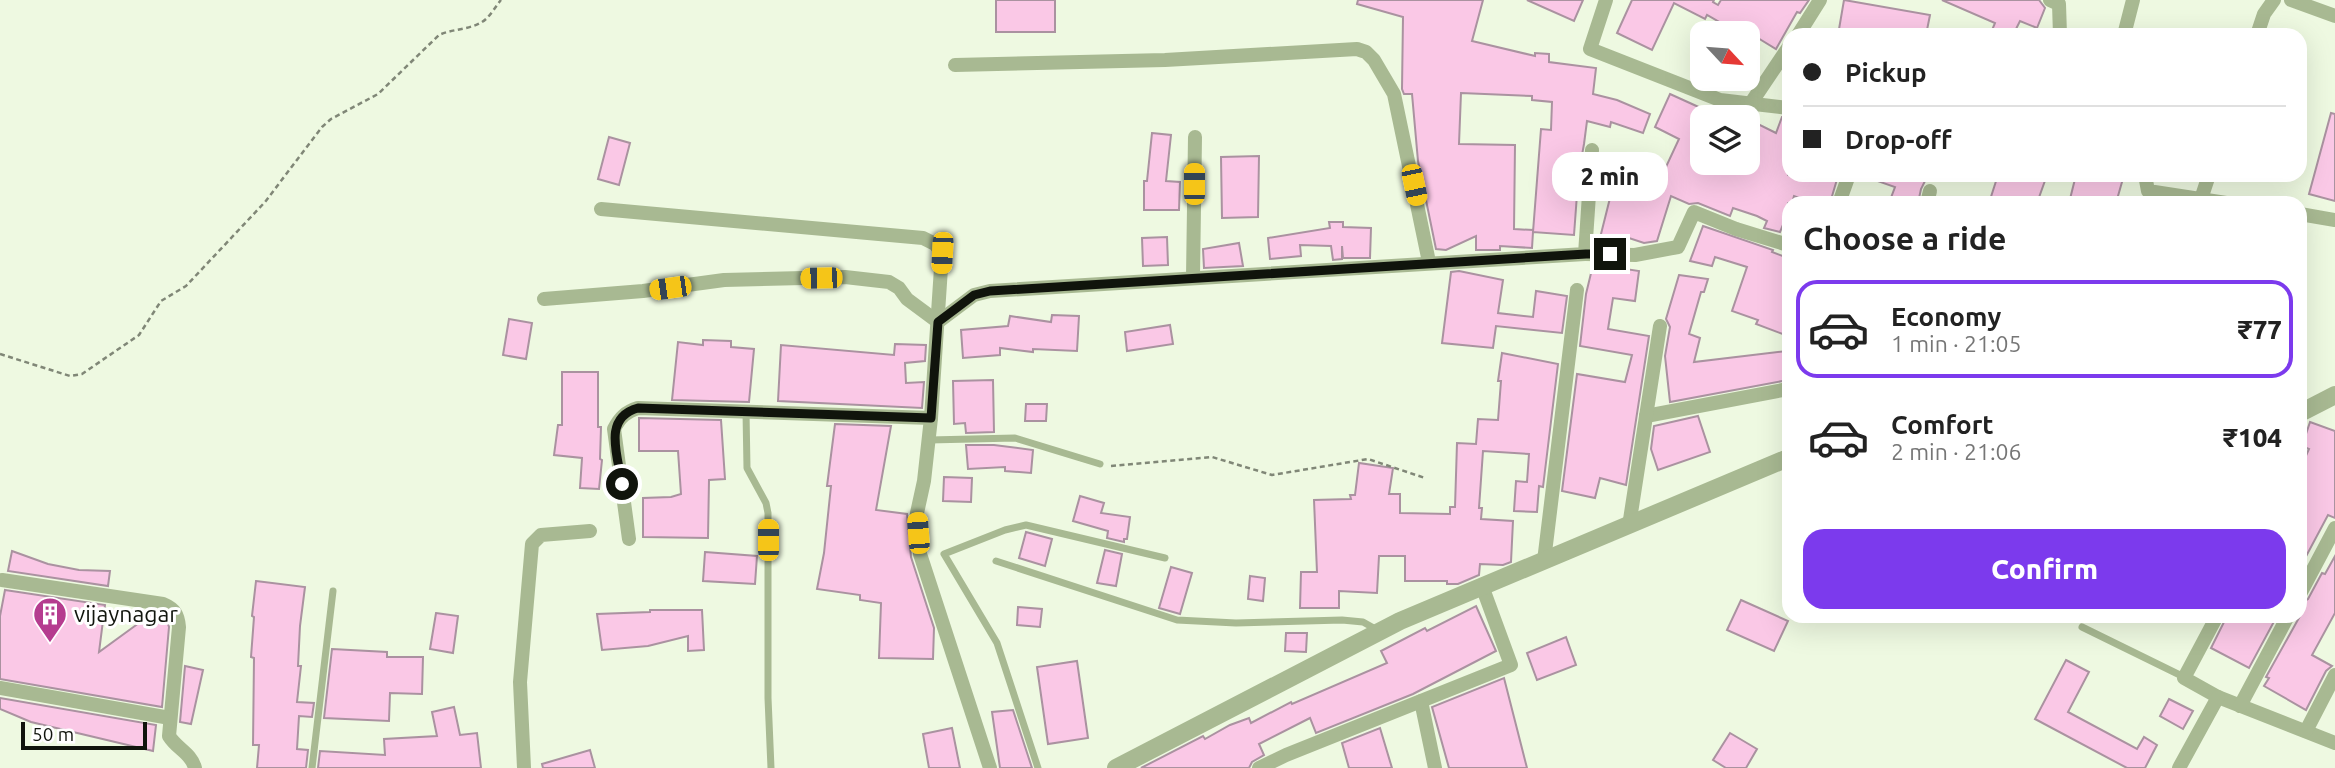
<!DOCTYPE html>
<meta charset="utf-8">
<style>
:root{--surface:#fff;--page:#f2f2f2;--text:#222;--muted:#767676;--line:#e0e0e0;--accent:#7c3aed}
body{margin:0;font-family:Ubuntu,sans-serif;background:var(--page);color:var(--text);height:100vh;display:flex;flex-direction:column;font-size:26px;white-space:nowrap}
*{box-sizing:border-box;margin:0}
p{font-size:23px;color:var(--muted)}
.icon{flex:none;width:38px;height:38px;fill:none;stroke:currentColor;stroke-width:2;stroke-linecap:round;stroke-linejoin:round}
.map{position:relative;flex:1;overflow:hidden}
.side{position:absolute;left:1782px;top:196px;width:525px;height:427px;display:flex;flex-direction:column;background:var(--surface);border-radius:21px;box-shadow:0 7px 28px #0002}
.side>*{flex:none}
.banner{position:absolute;left:1782px;top:28px;width:525px;height:154px;border-radius:21px;box-shadow:0 7px 28px #0002;display:grid;align-content:center;height:154px;padding:0 21px;background:var(--surface)}
.needle{width:46px;rotate:116deg}
.tools{position:absolute;left:1690px;top:21px;display:grid;gap:14px}
.tools a{display:grid;place-items:center;width:70px;height:70px;border-radius:14px;background:var(--surface);box-shadow:0 7px 28px #0002;font-size:35px}
.scale{position:absolute;left:21px;bottom:18px;width:126px;box-sizing:border-box;padding-left:7px;border:4px solid #10140c;border-top:0;font-size:19px;line-height:24px;white-space:nowrap;color:#10140c;-webkit-text-stroke:5px #fff;paint-order:stroke}
.end{position:absolute;width:32px;height:32px;margin:-16px;border:9px solid #10140c;background:#fff;box-shadow:0 0 0 4px #fff}
.from{border-radius:50%}
.bubble{position:absolute;height:49px;border-radius:21px;background:var(--surface);box-shadow:0 7px 28px #0002;font-size:23px;font-weight:800;line-height:49px;text-align:center}
.car{position:absolute;width:21px;height:42px;margin:-21px -10px;border-radius:9px;box-shadow:0 0 5px 2px #0007;background:linear-gradient(#f5c518 24%,#345 0 40%,#f5c518 0 76%,#345 0 86%,#f5c518 0)}
.banner b{display:flex;align-items:center;gap:24px;height:66px;font-size:26px}
.banner b+b{border-top:2px solid var(--line)}
.banner i{width:18px;height:18px;background:var(--text)}
ul{padding:0;list-style:none}
li{display:flex;align-items:center;gap:21px;height:98px;margin:0 14px 10px;padding:0 7px;border:4px solid transparent;border-radius:21px}
li div{flex:1}
li b{display:block;font-size:26px}
li em{font-style:normal;font-weight:800}
li.active{border-color:var(--accent)}
li>.icon{width:63px;height:63px;stroke-width:1.5}
h2{padding:0 21px;font-size:32px;line-height:84px}
.cta{display:flex;gap:14px;margin-top:auto;padding:14px 21px}
.cta a{flex:1;height:80px;border-radius:21px;background:var(--accent);color:#fff;font-size:28px;font-weight:800;line-height:80px;text-align:center}
.map>svg:first-child{display:block}
.building{fill:#fac8e6;stroke:#aa92a0;stroke-width:2;fill-rule:evenodd}
.lines{fill:none;stroke-linecap:round;stroke-linejoin:round}
.path{stroke:#808777;stroke-width:2.5;stroke-dasharray:5 3.5;stroke-linecap:butt}
.service{stroke:#a8b992;stroke-width:7}
.minor{stroke:#a8b992;stroke-width:14}
.tertiary{stroke:#a8b992;stroke-width:18}
.route{stroke:#10140c;stroke-width:9}
.labels{text-anchor:middle;stroke-width:6;stroke-linejoin:round;paint-order:stroke}
.poi-label{font-size:23px;fill:#10140c;stroke:#fff;text-anchor:start}
</style>
<div class="map">
<svg width="2335" height="768" viewBox="0 0 2335 768">
<rect width="100%" height="100%" fill="#eef9e1"/>
<g class="building">
<rect x="996" y="0" width="59" height="32"/>
<path d="M1358,0H1483L1472,41L1535,56V53L1549,54V62L1596,68L1593,94L1617,100L1650,114L1643,133L1611,122L1610,127L1587,121L1584,144L1582,155L1580,154L1574,235L1533,232L1532,248L1500,246V250H1476V236L1446,250L1436,249L1418,161L1412,94H1404L1402,89L1403,17L1357,4ZM1461,93L1532,96V100L1552,102L1551,130L1541,129L1533,232V230L1514,229L1515,145L1459,144Z"/>
<polygon points="1527,0 1583,0 1574,21"/>
<polygon points="1632,0 1714,0 1713,2 1718,5 1721,0 1809,0 1800,13 1797,12 1776,49 1753,35 1751,38 1748,33 1743,33 1731,26 1730,28 1707,15 1705,19 1674,3 1652,50 1617,33"/>
<polygon points="1844,0 1930,15 1926,35 1838,35"/>
<polygon points="1942,0 2039,0 2045,8 2037,28 2020,21 2013,35 1990,35 1995,23"/>
<polygon points="1670,94 1703,109 1703,163 1748,163 1748,119 1776,133 1782,117 1788,117 1788,175 1838,176 1830,203 1813,203 1794,196 1792,203 1788,203 1788,213 1780,232 1764,228 1767,221 1757,216 1733,208 1730,216 1698,203 1689,204 1671,196 1657,241 1644,243 1629,238 1627,245 1600,238 1616,174 1611,172 1617,154 1665,169 1679,139 1655,127"/>
<polygon points="2331,113 2335,114 2335,201 2309,194"/>
<polygon points="1152,133 1171,135 1166,181 1180,182 1179,210 1144,210 1144,181 1147,181"/>
<polygon points="609,137 630,143 619,185 598,179"/>
<polygon points="1259,156 1258,217 1222,218 1221,157"/>
<polygon points="1867,175 1928,175 1921,189 1918,203 1889,203 1895,187 1866,177"/>
<polygon points="1998,175 2047,175 2037,203 1989,203"/>
<polygon points="2076,175 2124,175 2116,203 2069,203"/>
<polygon points="1329,222 1343,222 1343,227 1371,228 1370,258 1343,258 1342,246 1342,259 1333,260 1331,246 1300,245 1301,256 1270,259 1268,238 1330,228"/>
<polygon points="1703,226 1773,250 1772,252 1788,258 1788,336 1756,324 1758,320 1732,311 1747,267 1715,257 1712,266 1690,261"/>
<polygon points="1167,237 1168,265 1143,266 1142,238"/>
<polygon points="1239,243 1243,266 1204,268 1203,249"/>
<polygon points="1592,269 1625,272 1626,269 1639,271 1635,301 1613,298 1608,329 1649,336 1626,485 1600,478 1595,498 1562,491 1577,374 1625,382 1632,355 1580,346 1586,294"/>
<polygon points="1459,271 1503,280 1498,313 1533,317 1536,291 1567,296 1562,333 1496,326 1493,348 1442,343 1451,272"/>
<polygon points="1679,275 1708,279 1704,292 1701,292 1689,334 1700,338 1694,362 1787,351 1788,380 1670,402 1665,356 1670,327 1666,319"/>
<polygon points="1052,315 1079,316 1077,351 1033,349 1033,352 1000,348 1000,355 963,358 961,330 1008,326 1010,316 1051,322"/>
<polygon points="509,319 532,323 526,359 503,355"/>
<polygon points="1170,325 1173,344 1127,351 1125,332"/>
<polygon points="703,340 731,341 731,347 754,349 749,402 672,400 678,342 703,345"/>
<polygon points="895,344 926,345 925,361 905,363 906,383 924,382 922,408 778,401 781,345 894,355"/>
<polygon points="1502,353 1558,364 1543,487 1539,486 1537,512 1514,511 1516,481 1527,482 1529,454 1483,451 1479,508 1482,508 1481,519 1513,521 1511,562 1503,565 1480,564 1479,575 1458,584 1447,584 1447,581 1405,581 1405,556 1379,556 1377,593 1339,591 1339,608 1300,608 1301,572 1317,572 1314,500 1351,499 1350,495 1355,495 1359,463 1393,468 1389,494 1400,494 1400,513 1450,514 1450,507 1455,507 1457,443 1476,444 1478,419 1498,420 1501,381 1498,381"/>
<polygon points="562,372 598,372 598,427 601,427 600,459 602,460 599,489 580,488 582,458 554,455 558,425 562,425"/>
<polygon points="993,380 994,432 966,433 965,423 954,424 953,381"/>
<polygon points="1026,404 1047,404 1046,421 1025,421"/>
<polygon points="1698,416 1710,452 1658,470 1651,449 1654,426"/>
<polygon points="639,418 721,420 725,479 709,480 708,538 643,537 643,498 671,497 681,494 678,451 639,451"/>
<polygon points="2310,422 2335,431 2335,518 2328,515 2303,562 2305,564 2300,574 2300,469 2309,449 2302,446"/>
<polygon points="835,424 891,426 876,510 907,514 911,557 934,628 933,659 879,658 881,603 860,600 860,595 817,589 824,553 831,486 827,486"/>
<polygon points="966,445 994,445 1033,450 1031,473 1005,471 1005,467 968,469"/>
<polygon points="944,477 972,478 971,502 943,501"/>
<polygon points="1080,496 1104,503 1101,513 1130,517 1127,539 1124,539 1124,542 1107,538 1108,531 1073,521"/>
<polygon points="1026,532 1052,539 1045,566 1019,558"/>
<polygon points="1105,550 1122,554 1116,586 1097,583"/>
<polygon points="12,551 48,564 79,570 110,571 108,586 8,571"/>
<polygon points="705,552 757,556 755,584 703,581"/>
<polygon points="2335,556 2335,613 2312,655 2332,666 2326,671 2306,710 2264,686 2269,678 2266,677 2300,616 2300,604 2308,599 2322,573 2325,574"/>
<polygon points="1171,567 1192,573 1180,614 1159,608"/>
<polygon points="1250,576 1265,578 1263,601 1248,599"/>
<polygon points="256,581 305,587 300,626 298,666 301,666 297,702 314,703 312,717 299,716 297,749 308,750 306,768 257,768 259,745 253,745 254,658 251,657 254,617 252,616"/>
<polygon points="5,590 105,605 99,652 154,612 165,616 169,627 162,707 0,679 0,616"/>
<polygon points="1741,600 1788,621 1774,651 1727,630"/>
<polygon points="1476,606 1496,651 1413,694 1316,733 1310,718 1259,744 1264,755 1252,762 1249,768 1141,768 1203,736 1205,739 1230,725 1249,718 1251,723 1291,702 1292,704 1387,663 1381,651 1425,628 1427,631"/>
<polygon points="1018,607 1042,609 1040,627 1017,625"/>
<polygon points="650,610 702,610 704,650 688,651 688,636 648,646 602,650 597,614 650,612"/>
<polygon points="436,613 458,616 453,653 430,649"/>
<polygon points="2227,616 2277,616 2249,668 2211,648"/>
<polygon points="1286,633 1307,633 1306,652 1285,651"/>
<polygon points="1566,637 1576,665 1537,680 1527,653"/>
<polygon points="332,649 387,652 387,657 423,657 422,694 390,693 389,721 324,718"/>
<polygon points="2066,660 2089,672 2068,712 2137,749 2144,737 2157,745 2145,768 2127,768 2035,719"/>
<polygon points="1077,661 1088,738 1048,744 1037,667"/>
<polygon points="185,666 203,670 191,724 180,722"/>
<polygon points="1504,678 1527,768 1449,768 1432,707"/>
<polygon points="0,698 156,725 153,751 31,722 0,709"/>
<polygon points="2169,699 2193,711 2183,729 2160,716"/>
<polygon points="454,707 460,735 477,733 481,768 318,768 320,751 385,755 384,739 437,736 432,712"/>
<polygon points="1013,710 1032,768 1000,768 992,712"/>
<polygon points="952,728 960,768 929,768 923,734"/>
<polygon points="1380,728 1392,768 1349,768 1342,743"/>
<polygon points="1730,733 1757,749 1746,768 1726,768 1713,760"/>
<polygon points="590,750 595,768 543,768 542,764"/>
</g>
<g class="lines">
<g class="path">
<path d="M0,354L70,376L82,374L139,335L161,301L186,286L265,202L322,127L331,119L378,94L439,35C454,28 475,30 487,18C492,13 496,6 501,0"/>
<polyline points="1111,466 1212,457 1272,475 1368,459 1425,478"/>
</g>
<g class="service">
<polyline points="746,412 747,468 766,503 768,513 768,698 771,768"/>
<polyline points="929,440 1015,438 1100,464"/>
<polyline points="996,561 1177,620 1236,623 1342,620 1363,622 1379,631"/>
<polyline points="2082,627 2184,677"/>
<polyline points="312,768 333,591"/>
<polyline points="1038,768 997,643 944,554 1005,530 1026,525 1165,558"/>
</g>
<g class="minor">
<polyline points="1606,0 1590,49 1720,100 1788,108"/>
<polyline points="2050,0 2059,4 2060,35"/>
<polyline points="2291,0 2335,16"/>
<polyline points="1798,35 1820,0"/>
<polyline points="2124,35 2133,0"/>
<polyline points="2257,35 2264,14 2274,0"/>
<polyline points="955,65 1165,60 1357,49 1366,52 1374,60 1394,94 1429,262"/>
<polyline points="1751,103 1788,48"/>
<polyline points="2145,175 2148,191 2226,203"/>
<polyline points="2201,199 2209,175"/>
<polyline points="1839,203 1849,175"/>
<polyline points="1927,203 1930,191"/>
<polyline points="601,209 923,238 935,244 942,253 931,418 924,481 917,513 920,554 990,768"/>
<polyline points="2300,214 2335,220"/>
<polyline points="1585,254 1635,255 1678,247 1694,212 1736,229 1788,245"/>
<polyline points="1193,277 1195,137"/>
<polyline points="544,299 643,291 724,280 845,277 889,282 899,288 907,299 938,322"/>
<polyline points="938,322 974,295 990,291 1585,254 1592,150"/>
<polyline points="1646,416 1788,389"/>
<polyline points="1629,526 1660,326"/>
<path d="M629,539L614,429C620,417 626,412 638,408L931,418"/>
<polyline points="1544,561 1577,290"/>
<path d="M2,580L163,604C175,609 178,615 179,627L169,736C177,749 191,753 195,768"/>
<polyline points="2300,594 2335,528"/>
<polyline points="2217,616 2184,678 2218,697 2335,743"/>
<polyline points="0,688 170,718"/>
<polyline points="1421,701 1435,768"/>
<polyline points="2240,706 2288,616"/>
<polyline points="2306,731 2335,675"/>
<polyline points="524,768 520,682 532,544 541,535 590,531"/>
<polyline points="1259,768 1286,755 1511,665 1482,586"/>
<polyline points="2179,768 2218,697"/>
</g>
<g class="tertiary">
<polyline points="2300,411 2304,411 2335,395"/>
<polyline points="1116,768 1400,621 1788,458"/>
</g>
</g>
<g class="lines">
<path class="route" d="M622,484C618,456 602,418 638,408L931,418L938,322L974,295L990,291L1586,254H1610"/>
</g>
<defs>
<g id="building-pin" transform="scale(1.75)"><path d="M0 17L-7.5 6A9.5 9.5 0 1 1 7.5 6Z" fill="#b53c8f" stroke="#fff"/><path d="M-4-6H4V6H1V3H-1V6H-4ZM-2.5-4.3h1.7v1.8h-1.7ZM.8-4.3h1.7v1.8H.8ZM-2.5-1h1.7V.8h-1.7ZM.8-1h1.7V.8H.8Z" fill="#fff"/></g>
</defs>
<g fill-rule="evenodd">
<use href="#building-pin" x="50" y="614"/>
</g>
<g class="labels">
<g class="poi-label">
<text x="74" y="622">vijaynagar</text>
</g>
</g>
</svg>
<div class="tools">
<a><svg class="needle" viewBox="-14 -14 28 28"><path d="M0-13l5 13h-10z" fill="#e53935"/><path d="M0 13l5-13h-10z" fill="#767676"/></svg></a>
<a><svg class="icon" aria-label="layers" viewBox="0 0 24 24"><path d="M12 4l9 5-9 5-9-5zM3 14l9 5 9-5"/></svg></a>
</div>
<div class="scale">50 m</div>
<i class="end from" style="left:622px;top:484px"></i>
<i class="end" style="left:1610px;top:254px"></i>
<div class="bubble" style="left:1552px;top:152px;width:116px">2 min</div>
<i class="car" style="left:1194px;top:184px;rotate:0deg"></i>
<i class="car" style="left:1414px;top:185px;rotate:168deg"></i>
<i class="car" style="left:942px;top:253px;rotate:183deg"></i>
<i class="car" style="left:821px;top:278px;rotate:269deg"></i>
<i class="car" style="left:670px;top:288px;rotate:262deg"></i>
<i class="car" style="left:918px;top:533px;rotate:356deg"></i>
<i class="car" style="left:768px;top:540px;rotate:0deg"></i>
<div class="banner">
<b><i class="from"></i>Pickup</b>
<b><i></i>Drop-off</b>
</div>
<section class="side">
<h2>Choose a ride</h2>
<ul>
<li class="active"><svg class="icon" aria-label="car" viewBox="0 0 24 24"><path d="M5 17H2v-5l4-1 3-4h7l3 4 3 1v5h-3M9 17h6M6 11h13"/><circle cx="7" cy="17" r="2"/><circle cx="17" cy="17" r="2"/></svg><div><b>Economy</b><p>1 min · 21:05</p></div><em>₹77</em></li>
<li><svg class="icon" aria-label="car" viewBox="0 0 24 24"><path d="M5 17H2v-5l4-1 3-4h7l3 4 3 1v5h-3M9 17h6M6 11h13"/><circle cx="7" cy="17" r="2"/><circle cx="17" cy="17" r="2"/></svg><div><b>Comfort</b><p>2 min · 21:06</p></div><em>₹104</em></li>
</ul>
<div class="cta"><a>Confirm</a></div>
</section>
</div>
